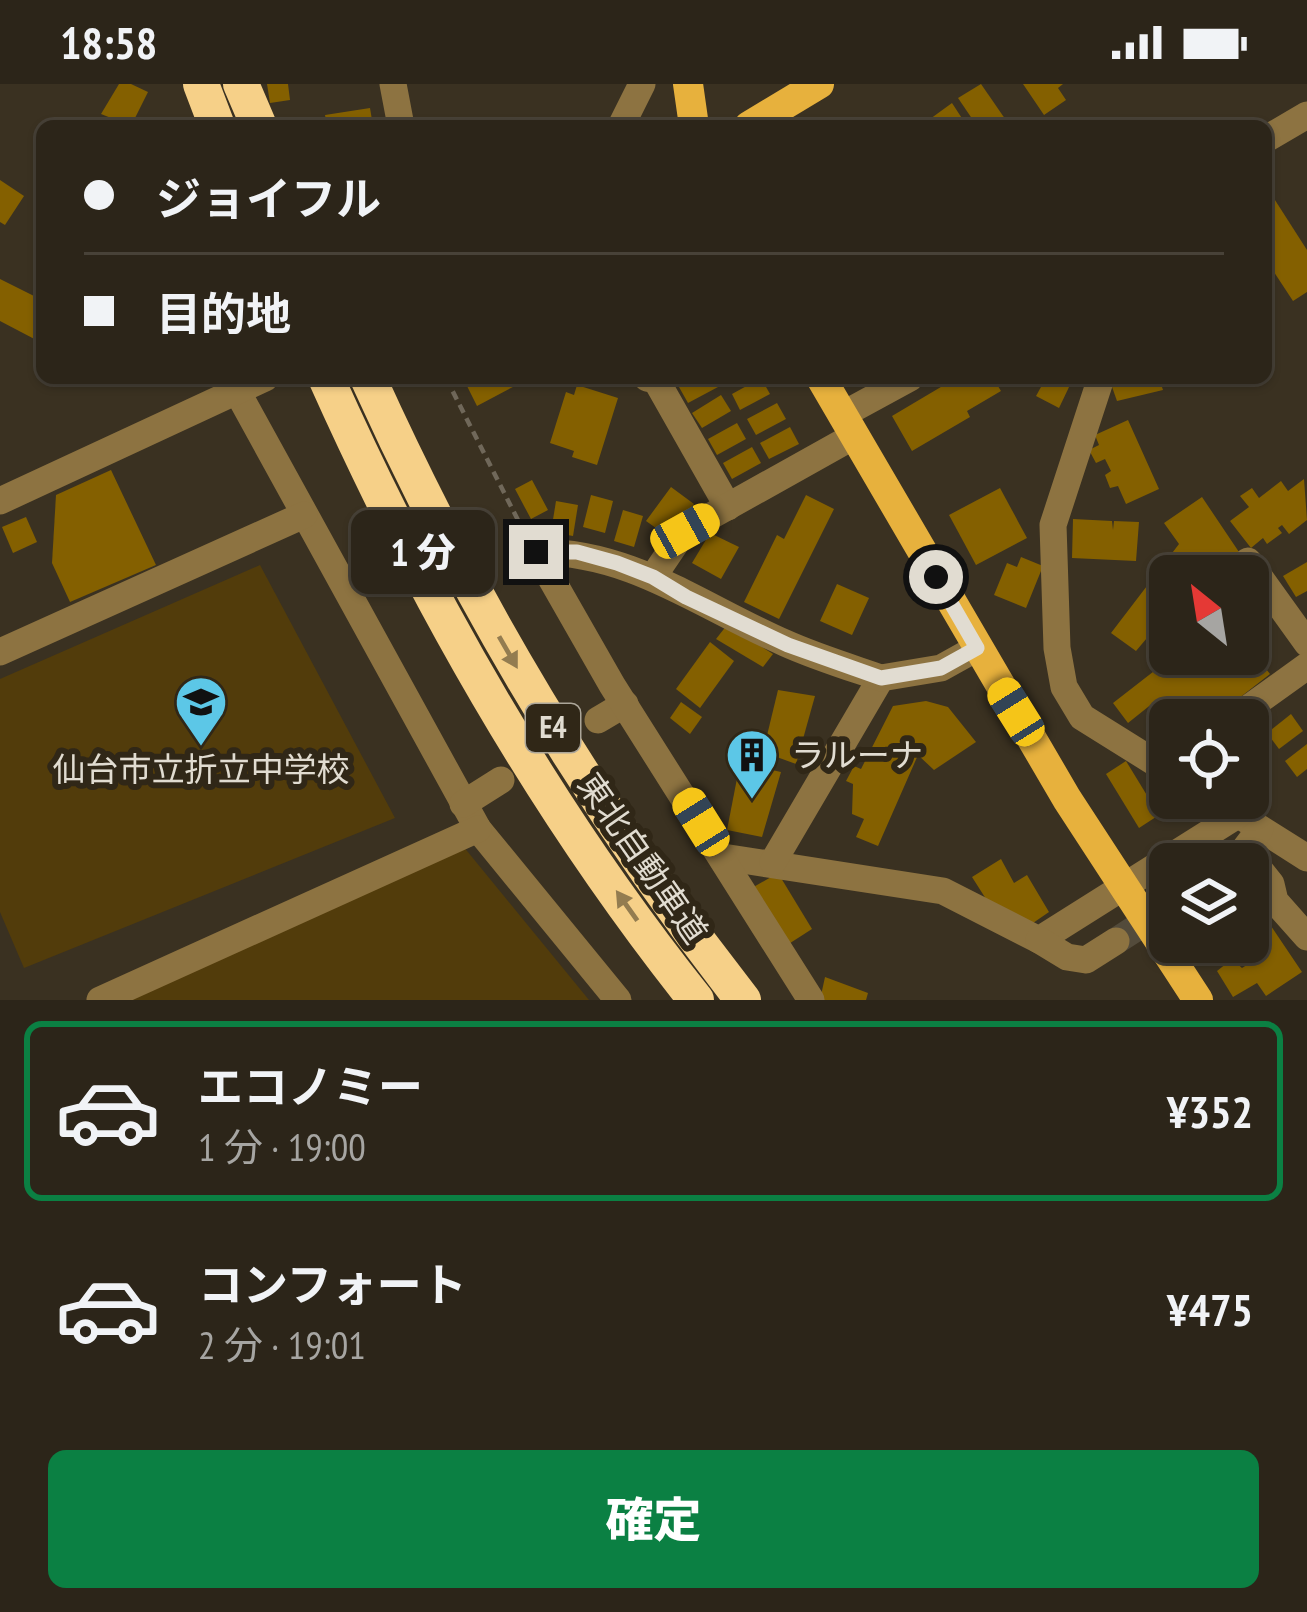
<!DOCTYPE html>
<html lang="ja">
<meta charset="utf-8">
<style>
:root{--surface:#2c2519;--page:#342d22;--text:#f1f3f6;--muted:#a6a5a2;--line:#484238;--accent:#0b8043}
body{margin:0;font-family:"PT Sans Narrow","Noto Sans JP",sans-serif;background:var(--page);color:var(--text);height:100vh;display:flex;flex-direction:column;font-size:45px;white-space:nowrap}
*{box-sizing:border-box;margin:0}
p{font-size:39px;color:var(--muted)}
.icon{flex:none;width:66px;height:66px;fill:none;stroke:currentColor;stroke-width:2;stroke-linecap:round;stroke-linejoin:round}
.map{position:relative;height:916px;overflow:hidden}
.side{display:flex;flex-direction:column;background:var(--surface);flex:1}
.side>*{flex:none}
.guide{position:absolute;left:36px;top:36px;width:1236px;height:264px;border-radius:18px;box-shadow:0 3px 9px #0004,0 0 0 3px var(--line);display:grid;align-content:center;height:264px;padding:0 48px;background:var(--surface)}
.needle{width:78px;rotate:330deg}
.tools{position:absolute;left:1149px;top:471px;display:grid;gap:24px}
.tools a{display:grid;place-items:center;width:120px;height:120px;border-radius:18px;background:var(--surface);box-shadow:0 3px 9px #0004,0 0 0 3px var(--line);font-size:60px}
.end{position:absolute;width:54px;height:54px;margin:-27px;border:15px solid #e1dcd1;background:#111;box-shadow:0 0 0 6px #111}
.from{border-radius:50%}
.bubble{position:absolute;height:84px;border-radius:18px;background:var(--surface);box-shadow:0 3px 9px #0004,0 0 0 3px var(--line);font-size:39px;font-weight:800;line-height:84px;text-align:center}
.car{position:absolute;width:36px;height:72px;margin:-36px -18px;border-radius:15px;box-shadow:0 0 9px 3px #0007;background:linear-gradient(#f5c518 24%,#345 0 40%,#f5c518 0 76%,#345 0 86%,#f5c518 0)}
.guide b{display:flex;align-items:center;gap:42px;height:114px;font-size:45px}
.guide b+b{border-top:3px solid var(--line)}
.guide i{width:30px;height:30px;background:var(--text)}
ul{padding:21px 0 0;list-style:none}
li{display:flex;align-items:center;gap:36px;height:180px;margin:0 24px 18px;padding:0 24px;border:6px solid transparent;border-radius:18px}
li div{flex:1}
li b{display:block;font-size:45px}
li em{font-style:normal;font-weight:800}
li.current{border-color:var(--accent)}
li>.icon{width:108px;height:108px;stroke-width:1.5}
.button{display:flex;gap:24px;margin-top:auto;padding:24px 48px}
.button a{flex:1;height:138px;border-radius:18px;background:var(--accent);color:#fff;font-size:48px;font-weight:800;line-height:138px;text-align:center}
.status{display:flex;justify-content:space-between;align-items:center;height:84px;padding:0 60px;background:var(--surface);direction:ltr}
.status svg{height:33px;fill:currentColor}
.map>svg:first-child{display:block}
.green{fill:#523c0b}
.building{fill:#846000}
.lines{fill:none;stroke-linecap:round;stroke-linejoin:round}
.minor-tunnel{stroke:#534b3b;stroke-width:27;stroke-dasharray:27 14;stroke-linecap:butt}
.path{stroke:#70685a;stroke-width:4.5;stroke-dasharray:9 6;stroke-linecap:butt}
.minor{stroke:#8d7341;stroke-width:27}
.major{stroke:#e7b13d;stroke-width:30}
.highway{stroke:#f6d088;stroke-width:36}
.oneway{fill:#937c50}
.route{stroke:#e1dcd1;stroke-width:15}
.labels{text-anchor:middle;stroke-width:12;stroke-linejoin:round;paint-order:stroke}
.shield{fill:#302717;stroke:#aca699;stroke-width:3}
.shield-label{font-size:30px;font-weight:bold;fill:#e1dcd1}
.poi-label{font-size:33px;fill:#e1dcd1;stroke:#302717;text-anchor:start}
.street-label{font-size:33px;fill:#e1dcd1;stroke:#302717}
</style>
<div class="status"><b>18:58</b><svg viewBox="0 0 49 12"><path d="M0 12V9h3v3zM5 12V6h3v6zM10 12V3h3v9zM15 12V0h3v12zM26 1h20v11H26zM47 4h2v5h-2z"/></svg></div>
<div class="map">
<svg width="1307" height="916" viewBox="0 0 1307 916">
<rect width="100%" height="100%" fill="#3a3121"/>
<g class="green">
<polygon points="260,481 395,734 24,884 0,828 0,595"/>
<polygon points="463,762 589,916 122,916"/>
</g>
<g class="building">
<polygon points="119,0 131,0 148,8 131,42 101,30"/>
<polygon points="267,0 288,0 290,16 270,19"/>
<polygon points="981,0 1010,42 977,42 958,14"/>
<polygon points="1023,0 1063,0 1058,4 1066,16 1044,31"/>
<polygon points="952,19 967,42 935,42 930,35"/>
<polygon points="370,24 373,42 327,42 325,31"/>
<polygon points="0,96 24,112 5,141 0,138"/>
<polygon points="1266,102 1307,166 1307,208 1293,217 1266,176"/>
<polygon points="0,195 42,216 42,259 0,237"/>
<polygon points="463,294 530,294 477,322"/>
<polygon points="696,294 712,294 718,303 688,319 679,303"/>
<polygon points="761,294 770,310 740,326 732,310"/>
<polygon points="956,294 993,294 1001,307 967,327 970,333 912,367 892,332"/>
<polygon points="1046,294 1070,301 1059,324 1036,312"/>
<polygon points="1130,294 1159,294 1163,306 1117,317 1111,300"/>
<polygon points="577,301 618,314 597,381 572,373 574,367 550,359 566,308 574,311"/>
<polygon points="721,311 731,327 702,344 692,329"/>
<polygon points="777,319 786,335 756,351 747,335"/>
<polygon points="1128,336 1159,405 1126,420 1118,402 1110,404 1105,391 1111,387 1105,375 1096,379 1089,366 1099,361 1095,351"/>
<polygon points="737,339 746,355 717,371 708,355"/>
<polygon points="790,343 799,360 769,375 760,359"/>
<polygon points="752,363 761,379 732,395 723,379"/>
<polygon points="111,386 156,481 70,518 52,479 56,411"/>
<polygon points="1304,395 1307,436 1289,450 1282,441 1278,444 1282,449 1267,460 1263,454 1251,464 1230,437 1249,423 1240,412 1252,404 1259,414 1281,397 1288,407"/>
<polygon points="532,396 548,426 531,435 515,405"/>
<polygon points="671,403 694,420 679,441 672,436 663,449 646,437"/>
<polygon points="1000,404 1027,454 976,481 949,431"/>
<polygon points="591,411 613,417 605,449 583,443"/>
<polygon points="806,411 834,425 779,535 744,518 777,451 784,455"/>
<polygon points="1202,413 1241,471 1212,492 1170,492 1170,541 1163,535 1136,567 1111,549 1179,460 1164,439"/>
<polygon points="556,417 578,421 573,452 551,448"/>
<polygon points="623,426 643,432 634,463 614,457"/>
<polygon points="26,433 37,458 13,469 2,443"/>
<polygon points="1073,435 1112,437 1113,446 1114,437 1139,438 1136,477 1072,474"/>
<polygon points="710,449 739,463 721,495 692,479"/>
<polygon points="1021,473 1043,482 1026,524 994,511 1007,479 1017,483"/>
<polygon points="1307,478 1307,507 1296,513 1283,492"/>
<polygon points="837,500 869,514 852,551 820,537"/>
<polygon points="727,541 773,570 763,583 716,555"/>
<polygon points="710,558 734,577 700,624 676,605"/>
<polygon points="1248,562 1270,590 1211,636 1170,636 1170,663 1154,643 1181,622 1175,615 1165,623 1158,615 1128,639 1113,619 1176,570 1248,570"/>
<polygon points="778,606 815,612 796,680 763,668"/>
<polygon points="926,617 948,623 976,658 934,686 918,671 878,762 856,753 864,735 852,730 853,700 846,697 854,682 861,685 893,622"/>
<polygon points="681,618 702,633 690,650 670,634"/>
<polygon points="1291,630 1303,647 1279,665 1267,649"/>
<polygon points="1307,660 1307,685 1297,693 1285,677"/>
<polygon points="1126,677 1159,731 1139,744 1106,690"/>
<polygon points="740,679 781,688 762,753 727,746"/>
<polygon points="1001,775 1014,799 1027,791 1049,828 1033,839 986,815 972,793"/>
<polygon points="778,789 812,845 784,863 750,805"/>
<polygon points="1265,833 1302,888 1266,912 1257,899 1233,913 1217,887 1232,875 1242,884 1269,867 1262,854 1248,862 1248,837"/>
<polygon points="825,893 868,909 866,916 820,916"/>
</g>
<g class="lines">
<polyline class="minor-tunnel" points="1116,857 1170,822"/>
<polyline class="path" points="446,294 524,448"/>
<g class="minor">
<polyline points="393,0 401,42"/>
<polyline points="621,42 642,0"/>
<polyline points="1266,55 1307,31"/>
<polyline points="647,294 656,296 728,423"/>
<polyline points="1101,294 1053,441 1057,564 1064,603 1082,633 1170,688"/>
<polyline points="237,307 478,745 618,916"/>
<polyline points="842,331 910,294"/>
<polyline points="0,417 265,294"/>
<polyline points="1248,477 1307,559"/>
<polyline points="653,493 684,447 854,352"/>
<polyline points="0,568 304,431"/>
<polyline points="598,636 625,620"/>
<polyline points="1232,636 1307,582"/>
<polyline points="1212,714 1307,774"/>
<polyline points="463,720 501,696"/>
<polyline points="1260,745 1244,766 1271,800 1275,817 1307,853"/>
<polyline points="723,773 943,807 1039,856 1239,730"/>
<polyline points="773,778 881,594 941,584 977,564"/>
<polyline points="1039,856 1067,873 1086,876 1116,857"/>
<polyline points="100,916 478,745"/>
<path d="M811,916L612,601L536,468C631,467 700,522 785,559C816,573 849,583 881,594"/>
</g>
<g class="major">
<polyline points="688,0 694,42"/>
<polyline points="749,42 819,0"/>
<polyline points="821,294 1067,715 1198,916"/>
</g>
<g class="highway">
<polyline points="201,0 217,42"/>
<polyline points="241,0 259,42"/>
<path d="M326,294C424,513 546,728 696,916"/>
<path d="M368,294C468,515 593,725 743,916"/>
</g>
</g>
<defs><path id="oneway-solid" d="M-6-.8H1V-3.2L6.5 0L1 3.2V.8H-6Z" transform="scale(3)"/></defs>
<g class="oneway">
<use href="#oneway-solid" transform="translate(508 568) rotate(60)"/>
<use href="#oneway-solid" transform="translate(627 822) rotate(-125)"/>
</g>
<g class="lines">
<polyline class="route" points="536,468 577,468 617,479 653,493 686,513 788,561 881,594 941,584 977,564 936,493"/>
</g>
<defs>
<g id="school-pin" transform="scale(2.7)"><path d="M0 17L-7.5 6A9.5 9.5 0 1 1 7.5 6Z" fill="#5cc7e7" stroke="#302717"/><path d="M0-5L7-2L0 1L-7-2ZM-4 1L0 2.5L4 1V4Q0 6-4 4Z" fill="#111"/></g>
<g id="building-pin" transform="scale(2.7)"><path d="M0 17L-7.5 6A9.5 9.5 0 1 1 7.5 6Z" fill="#5cc7e7" stroke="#302717"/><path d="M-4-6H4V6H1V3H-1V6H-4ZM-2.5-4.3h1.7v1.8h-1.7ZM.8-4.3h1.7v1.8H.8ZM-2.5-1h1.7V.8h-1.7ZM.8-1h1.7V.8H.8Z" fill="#111"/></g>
</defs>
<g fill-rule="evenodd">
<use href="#school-pin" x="201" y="618"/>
<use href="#building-pin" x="752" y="671"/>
</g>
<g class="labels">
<rect class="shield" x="526" y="620" width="54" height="48" rx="9"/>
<g class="shield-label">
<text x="553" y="654">E4</text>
</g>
<g class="poi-label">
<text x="791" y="683">ラルーナ</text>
<text x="201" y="697" text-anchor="middle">仙台市立折立中学校</text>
</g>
<g class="street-label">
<text transform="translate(643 774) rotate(55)" y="12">東北自動車道</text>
</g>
</g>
</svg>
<div class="tools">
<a><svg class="needle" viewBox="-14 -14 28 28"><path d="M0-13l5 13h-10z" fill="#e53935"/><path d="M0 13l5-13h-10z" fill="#a6a5a2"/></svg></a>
<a><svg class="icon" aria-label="locate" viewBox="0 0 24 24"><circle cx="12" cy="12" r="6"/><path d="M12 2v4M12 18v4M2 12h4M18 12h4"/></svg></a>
<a><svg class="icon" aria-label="layers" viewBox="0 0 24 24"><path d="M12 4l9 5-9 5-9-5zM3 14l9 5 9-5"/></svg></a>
</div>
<i class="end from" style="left:936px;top:493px"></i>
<i class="end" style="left:536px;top:468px"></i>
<div class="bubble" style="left:351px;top:426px;width:144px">1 分</div>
<i class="car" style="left:685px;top:447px;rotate:61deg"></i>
<i class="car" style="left:1016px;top:628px;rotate:328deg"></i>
<i class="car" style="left:701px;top:738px;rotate:328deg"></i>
<div class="guide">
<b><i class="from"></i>ジョイフル</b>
<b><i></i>目的地</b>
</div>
</div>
<section class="side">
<ul>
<li class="current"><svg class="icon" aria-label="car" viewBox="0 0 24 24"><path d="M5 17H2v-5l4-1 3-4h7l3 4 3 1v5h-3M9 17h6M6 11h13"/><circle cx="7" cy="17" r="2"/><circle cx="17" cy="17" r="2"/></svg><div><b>エコノミー</b><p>1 分 · 19:00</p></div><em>¥352</em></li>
<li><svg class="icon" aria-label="car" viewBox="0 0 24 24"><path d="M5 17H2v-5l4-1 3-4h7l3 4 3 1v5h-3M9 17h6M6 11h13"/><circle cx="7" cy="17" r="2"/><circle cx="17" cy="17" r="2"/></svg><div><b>コンフォート</b><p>2 分 · 19:01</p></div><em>¥475</em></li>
</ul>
<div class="button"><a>確定</a></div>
</section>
